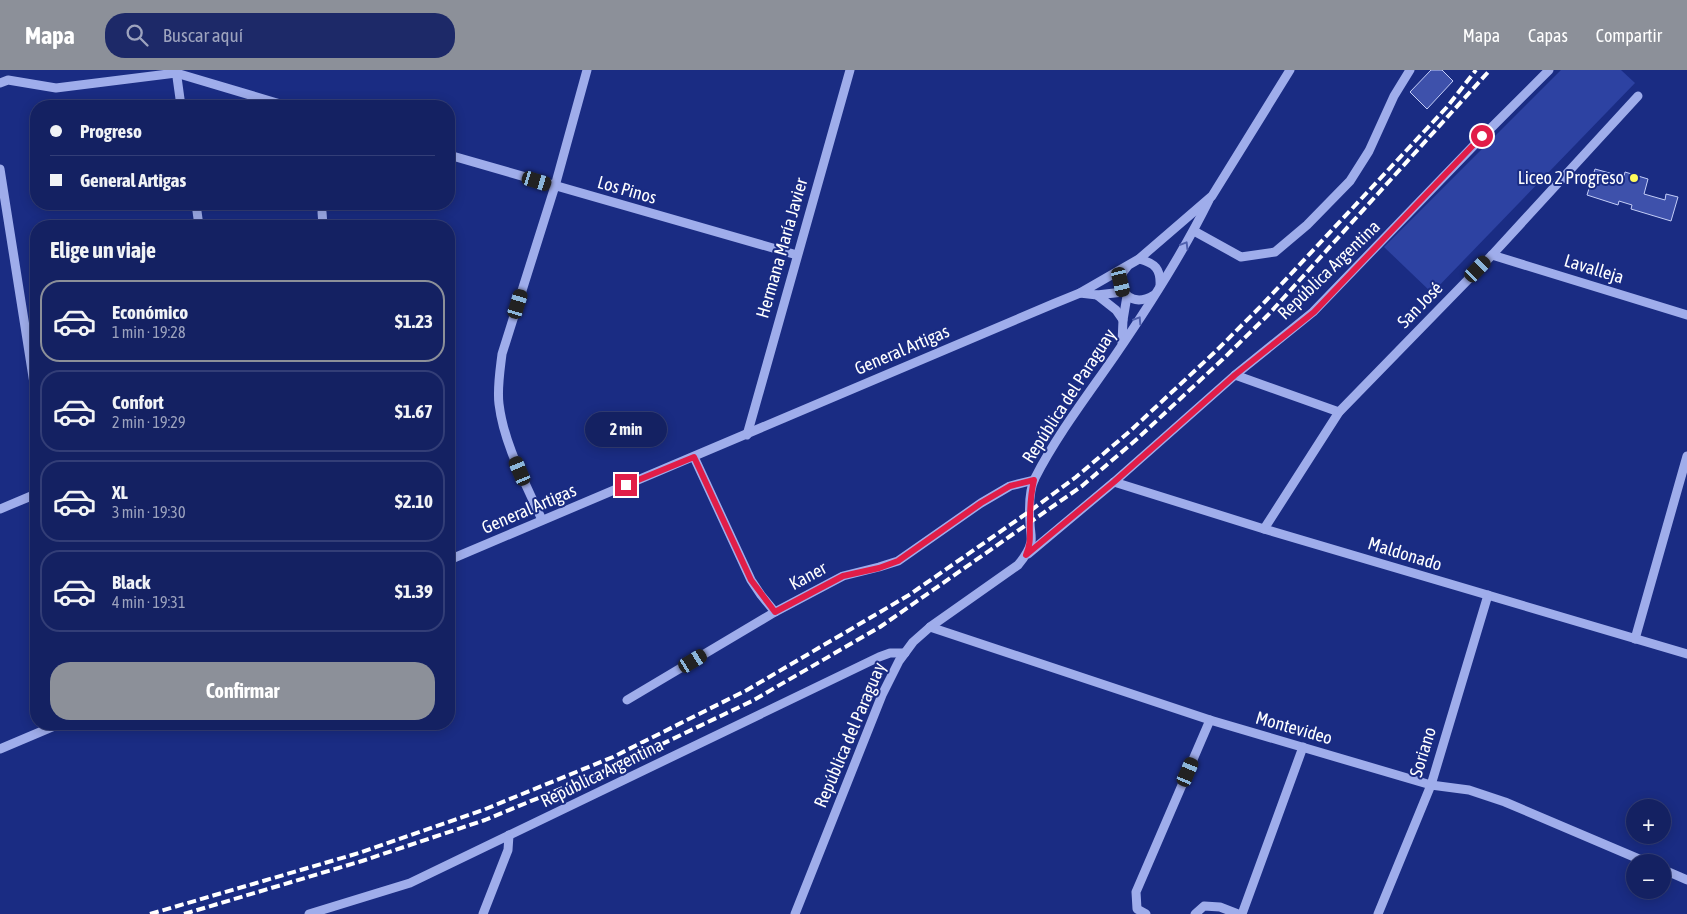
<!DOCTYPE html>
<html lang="es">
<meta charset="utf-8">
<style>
:root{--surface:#142162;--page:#1d2968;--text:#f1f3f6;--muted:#9da3be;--line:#333e77;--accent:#8c9099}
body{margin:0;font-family:"Asap Condensed",sans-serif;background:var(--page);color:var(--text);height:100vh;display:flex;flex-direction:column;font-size:19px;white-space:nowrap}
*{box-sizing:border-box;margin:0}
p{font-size:16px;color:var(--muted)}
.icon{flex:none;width:28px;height:28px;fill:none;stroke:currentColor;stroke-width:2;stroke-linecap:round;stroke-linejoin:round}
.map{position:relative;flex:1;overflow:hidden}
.drawer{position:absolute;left:30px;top:150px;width:425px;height:510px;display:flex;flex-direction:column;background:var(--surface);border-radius:20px;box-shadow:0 2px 12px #0003,0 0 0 1px var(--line)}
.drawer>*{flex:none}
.top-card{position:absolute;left:30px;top:30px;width:425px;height:110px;border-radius:20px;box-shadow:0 2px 12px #0003,0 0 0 1px var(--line);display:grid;align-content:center;height:110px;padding:0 20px;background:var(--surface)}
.controls{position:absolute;left:1626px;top:729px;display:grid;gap:10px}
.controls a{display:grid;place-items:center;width:45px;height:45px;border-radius:50%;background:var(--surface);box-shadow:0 2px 12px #0003,0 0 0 1px var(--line);font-size:25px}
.end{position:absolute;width:22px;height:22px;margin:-11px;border:6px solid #e11d48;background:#fff;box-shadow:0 0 0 2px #fff}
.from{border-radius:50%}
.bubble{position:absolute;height:35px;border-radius:18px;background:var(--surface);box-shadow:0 2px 12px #0003,0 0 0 1px var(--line);font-size:16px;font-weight:700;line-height:35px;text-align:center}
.car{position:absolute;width:15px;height:30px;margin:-15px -8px;border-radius:6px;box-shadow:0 0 4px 1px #0007;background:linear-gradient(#222 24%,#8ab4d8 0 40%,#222 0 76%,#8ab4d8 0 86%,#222 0)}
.top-card b{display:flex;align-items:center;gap:18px;height:48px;font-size:19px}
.top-card b+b{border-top:1px solid var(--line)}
.top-card i{width:12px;height:12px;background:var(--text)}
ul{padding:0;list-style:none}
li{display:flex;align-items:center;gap:15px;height:82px;margin:0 10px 8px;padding:0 10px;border:2px solid var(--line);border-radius:20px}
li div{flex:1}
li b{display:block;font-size:19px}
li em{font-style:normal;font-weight:700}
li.selected{border-color:var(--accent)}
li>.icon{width:45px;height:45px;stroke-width:1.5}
h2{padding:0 20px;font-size:22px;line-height:60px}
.button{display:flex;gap:10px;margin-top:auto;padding:10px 20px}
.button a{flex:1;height:58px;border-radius:20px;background:var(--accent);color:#fff;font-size:20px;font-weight:700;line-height:58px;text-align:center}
header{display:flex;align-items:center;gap:30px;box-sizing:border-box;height:70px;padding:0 25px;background:var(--accent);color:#fff}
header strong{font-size:24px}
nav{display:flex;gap:28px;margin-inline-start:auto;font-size:18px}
.search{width:350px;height:45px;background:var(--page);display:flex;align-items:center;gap:12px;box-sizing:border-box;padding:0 18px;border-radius:20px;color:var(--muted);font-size:19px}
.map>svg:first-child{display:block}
.green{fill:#2d42a2}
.building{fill:#3e51ab;stroke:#c4cef8}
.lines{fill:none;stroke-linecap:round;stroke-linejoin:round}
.minor{stroke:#9fadeb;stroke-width:9}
.rail{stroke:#fff;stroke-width:4;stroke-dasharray:9 4;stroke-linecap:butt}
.oneway{stroke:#4f60ad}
.route{stroke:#e11d48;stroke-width:6}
.poi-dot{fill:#fefa5b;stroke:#1a2c83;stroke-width:2}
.labels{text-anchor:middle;stroke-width:4;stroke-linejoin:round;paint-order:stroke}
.poi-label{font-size:18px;fill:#fff;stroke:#1a2c83;text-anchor:end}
.street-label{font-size:18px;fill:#fff;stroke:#1a2c83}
</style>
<header>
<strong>Mapa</strong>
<div class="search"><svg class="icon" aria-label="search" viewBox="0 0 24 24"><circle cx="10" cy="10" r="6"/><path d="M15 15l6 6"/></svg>Buscar aquí</div>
<nav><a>Mapa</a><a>Capas</a><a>Compartir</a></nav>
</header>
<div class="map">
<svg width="1687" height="844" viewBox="0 0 1687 844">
<rect width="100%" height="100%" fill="#1a2c83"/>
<polygon class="green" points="1561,0 1621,0 1635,13 1432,223 1384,177"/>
<g class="building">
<polygon points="1431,0 1442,0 1453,11 1427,39 1410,22"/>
<polygon points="1595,99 1624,107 1625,102 1648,109 1644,124 1665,130 1666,124 1678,127 1671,151 1631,139 1632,135 1619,131 1618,135 1587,125"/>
</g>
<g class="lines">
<g class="minor">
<polyline points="176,0 181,36"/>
<polyline points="0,13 8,10 56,18 176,3 287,36"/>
<polyline points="449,85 797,185"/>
<polyline points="0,99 36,326"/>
<polyline points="196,134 199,156"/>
<polyline points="322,142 323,156"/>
<polyline points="1194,161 1241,187 1275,182 1307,155 1350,111 1369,81 1394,26 1410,0"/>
<polyline points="1492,185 1687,245"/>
<path d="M1139,189C1155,193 1161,199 1160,216"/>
<path d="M1127,197C1116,208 1121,229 1139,230C1145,230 1149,228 1154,225"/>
<polyline points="1080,223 1097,225 1123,222"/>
<polyline points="1097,225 1116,240 1123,250"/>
<polyline points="1122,273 1123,250 1127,226"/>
<polyline points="1235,305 1339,342"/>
<polyline points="747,365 850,0"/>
<polyline points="694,387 751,510 761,525 775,542"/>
<polyline points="1114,412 1264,459 1687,584"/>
<polyline points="0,439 36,424"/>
<path d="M542,450C526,414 504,375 499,334C497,318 500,301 502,284L555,116L587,0"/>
<polyline points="1264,459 1339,342 1492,185 1638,26"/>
<polyline points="1028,484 1114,412 1235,305 1313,242 1482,67 1549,0"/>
<polyline points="449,490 1053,234 1080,223 1139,189 1212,126 1290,0"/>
<polyline points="930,557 1210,650 1431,715 1469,720 1505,732 1646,792"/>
<polyline points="1635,569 1687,386"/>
<polyline points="627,630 775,542 843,506 879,497 898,491 981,433 1010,416 1034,410"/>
<polyline points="0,679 59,654"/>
<polyline points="1662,799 1687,810"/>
<polyline points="309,844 410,813 879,587 890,583 905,583"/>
<polyline points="483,844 508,780 509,765"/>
<path d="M795,844L882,625L899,591L913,572L930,557L1018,495C1024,488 1029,481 1031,472C1032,466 1030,459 1030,453C1029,439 1029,420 1035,408C1057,365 1087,326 1114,287C1149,236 1182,185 1209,130"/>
<polyline points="1146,844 1137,839 1136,822 1210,650"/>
<polyline points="1195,844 1204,836 1220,837 1238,844"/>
<polyline points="1242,844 1303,677"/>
<polyline points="1378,844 1431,715 1488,525"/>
</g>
<g class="rail">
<polyline points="150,844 359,783 483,740 613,687 747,620 909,525 1030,441 1076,407 1129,362 1216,281 1262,235 1447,37 1476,0"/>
<polyline points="184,844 362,791 485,750 616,696 752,631 880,557 1082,416 1137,369 1223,289 1269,244 1490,0"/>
</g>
</g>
<defs><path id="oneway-chevron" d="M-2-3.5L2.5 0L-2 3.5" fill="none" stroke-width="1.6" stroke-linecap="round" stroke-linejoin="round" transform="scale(1.25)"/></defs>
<g class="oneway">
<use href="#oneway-chevron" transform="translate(1185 175) rotate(-59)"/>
<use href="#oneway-chevron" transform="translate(1138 250) rotate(-57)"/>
</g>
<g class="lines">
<path class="route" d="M626,415L694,387L751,510L775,542L843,506L879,498L898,491L981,433L1010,416L1034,410C1031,423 1030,436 1030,450C1029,465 1032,470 1026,485L1114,412L1235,305L1314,242L1482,66"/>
</g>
<circle class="poi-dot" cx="1634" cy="108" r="5"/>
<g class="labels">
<g class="poi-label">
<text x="1624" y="114">Liceo 2 Progreso</text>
</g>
<g class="street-label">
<text transform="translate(627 120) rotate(16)" y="6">Los Pinos</text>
<text transform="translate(782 178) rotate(-74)" y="6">Hermana María Javier</text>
<text transform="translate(1594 199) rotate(17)" y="6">Lavalleja</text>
<text transform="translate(1329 200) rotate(-44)" y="6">República Argentina</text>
<text transform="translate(1420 235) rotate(-46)" y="6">San José</text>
<text transform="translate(902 280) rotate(-23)" y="6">General Artigas</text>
<text transform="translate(1069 326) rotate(-57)" y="6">República del Paraguay</text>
<text transform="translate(529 439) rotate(-23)" y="6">General Artigas</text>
<text transform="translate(1405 484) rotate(17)" y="6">Maldonado</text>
<text transform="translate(808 506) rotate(-28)" y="6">Kaner</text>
<text transform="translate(1294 658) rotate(16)" y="6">Montevideo</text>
<text transform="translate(850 665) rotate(-67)" y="6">República del Paraguay</text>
<text transform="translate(1423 682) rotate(-73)" y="6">Soriano</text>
<text transform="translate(602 703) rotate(-26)" y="6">República Argentina</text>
</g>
</g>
</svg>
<div class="controls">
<a>+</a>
<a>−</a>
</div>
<i class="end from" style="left:1482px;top:66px"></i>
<i class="end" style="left:626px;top:415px"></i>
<div class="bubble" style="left:585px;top:342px;width:82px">2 min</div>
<i class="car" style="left:537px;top:111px;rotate:107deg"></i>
<i class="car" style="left:1478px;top:199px;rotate:44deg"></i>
<i class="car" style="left:1121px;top:212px;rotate:167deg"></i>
<i class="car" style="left:518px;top:234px;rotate:17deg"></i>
<i class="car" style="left:520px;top:401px;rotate:337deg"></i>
<i class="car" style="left:693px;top:591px;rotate:59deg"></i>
<i class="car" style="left:1188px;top:702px;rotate:23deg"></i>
<div class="top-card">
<b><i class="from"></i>Progreso</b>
<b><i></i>General Artigas</b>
</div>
<section class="drawer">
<h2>Elige un viaje</h2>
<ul>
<li class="selected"><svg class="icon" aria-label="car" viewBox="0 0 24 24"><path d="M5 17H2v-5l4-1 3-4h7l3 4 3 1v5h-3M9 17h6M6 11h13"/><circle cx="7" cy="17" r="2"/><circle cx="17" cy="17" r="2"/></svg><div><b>Económico</b><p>1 min · 19:28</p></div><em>$1.23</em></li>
<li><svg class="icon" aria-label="car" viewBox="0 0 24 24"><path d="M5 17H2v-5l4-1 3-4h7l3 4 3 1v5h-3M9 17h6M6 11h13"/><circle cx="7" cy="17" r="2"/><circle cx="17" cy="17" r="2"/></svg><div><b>Confort</b><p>2 min · 19:29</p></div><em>$1.67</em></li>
<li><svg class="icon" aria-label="car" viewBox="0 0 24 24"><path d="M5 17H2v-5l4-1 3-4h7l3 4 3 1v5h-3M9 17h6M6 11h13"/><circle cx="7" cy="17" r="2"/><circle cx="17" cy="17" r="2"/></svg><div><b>XL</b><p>3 min · 19:30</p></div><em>$2.10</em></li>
<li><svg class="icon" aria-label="car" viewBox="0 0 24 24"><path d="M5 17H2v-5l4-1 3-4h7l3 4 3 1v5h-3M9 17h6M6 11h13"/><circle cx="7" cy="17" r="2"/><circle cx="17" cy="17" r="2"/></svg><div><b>Black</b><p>4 min · 19:31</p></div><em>$1.39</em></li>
</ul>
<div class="button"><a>Confirmar</a></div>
</section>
</div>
